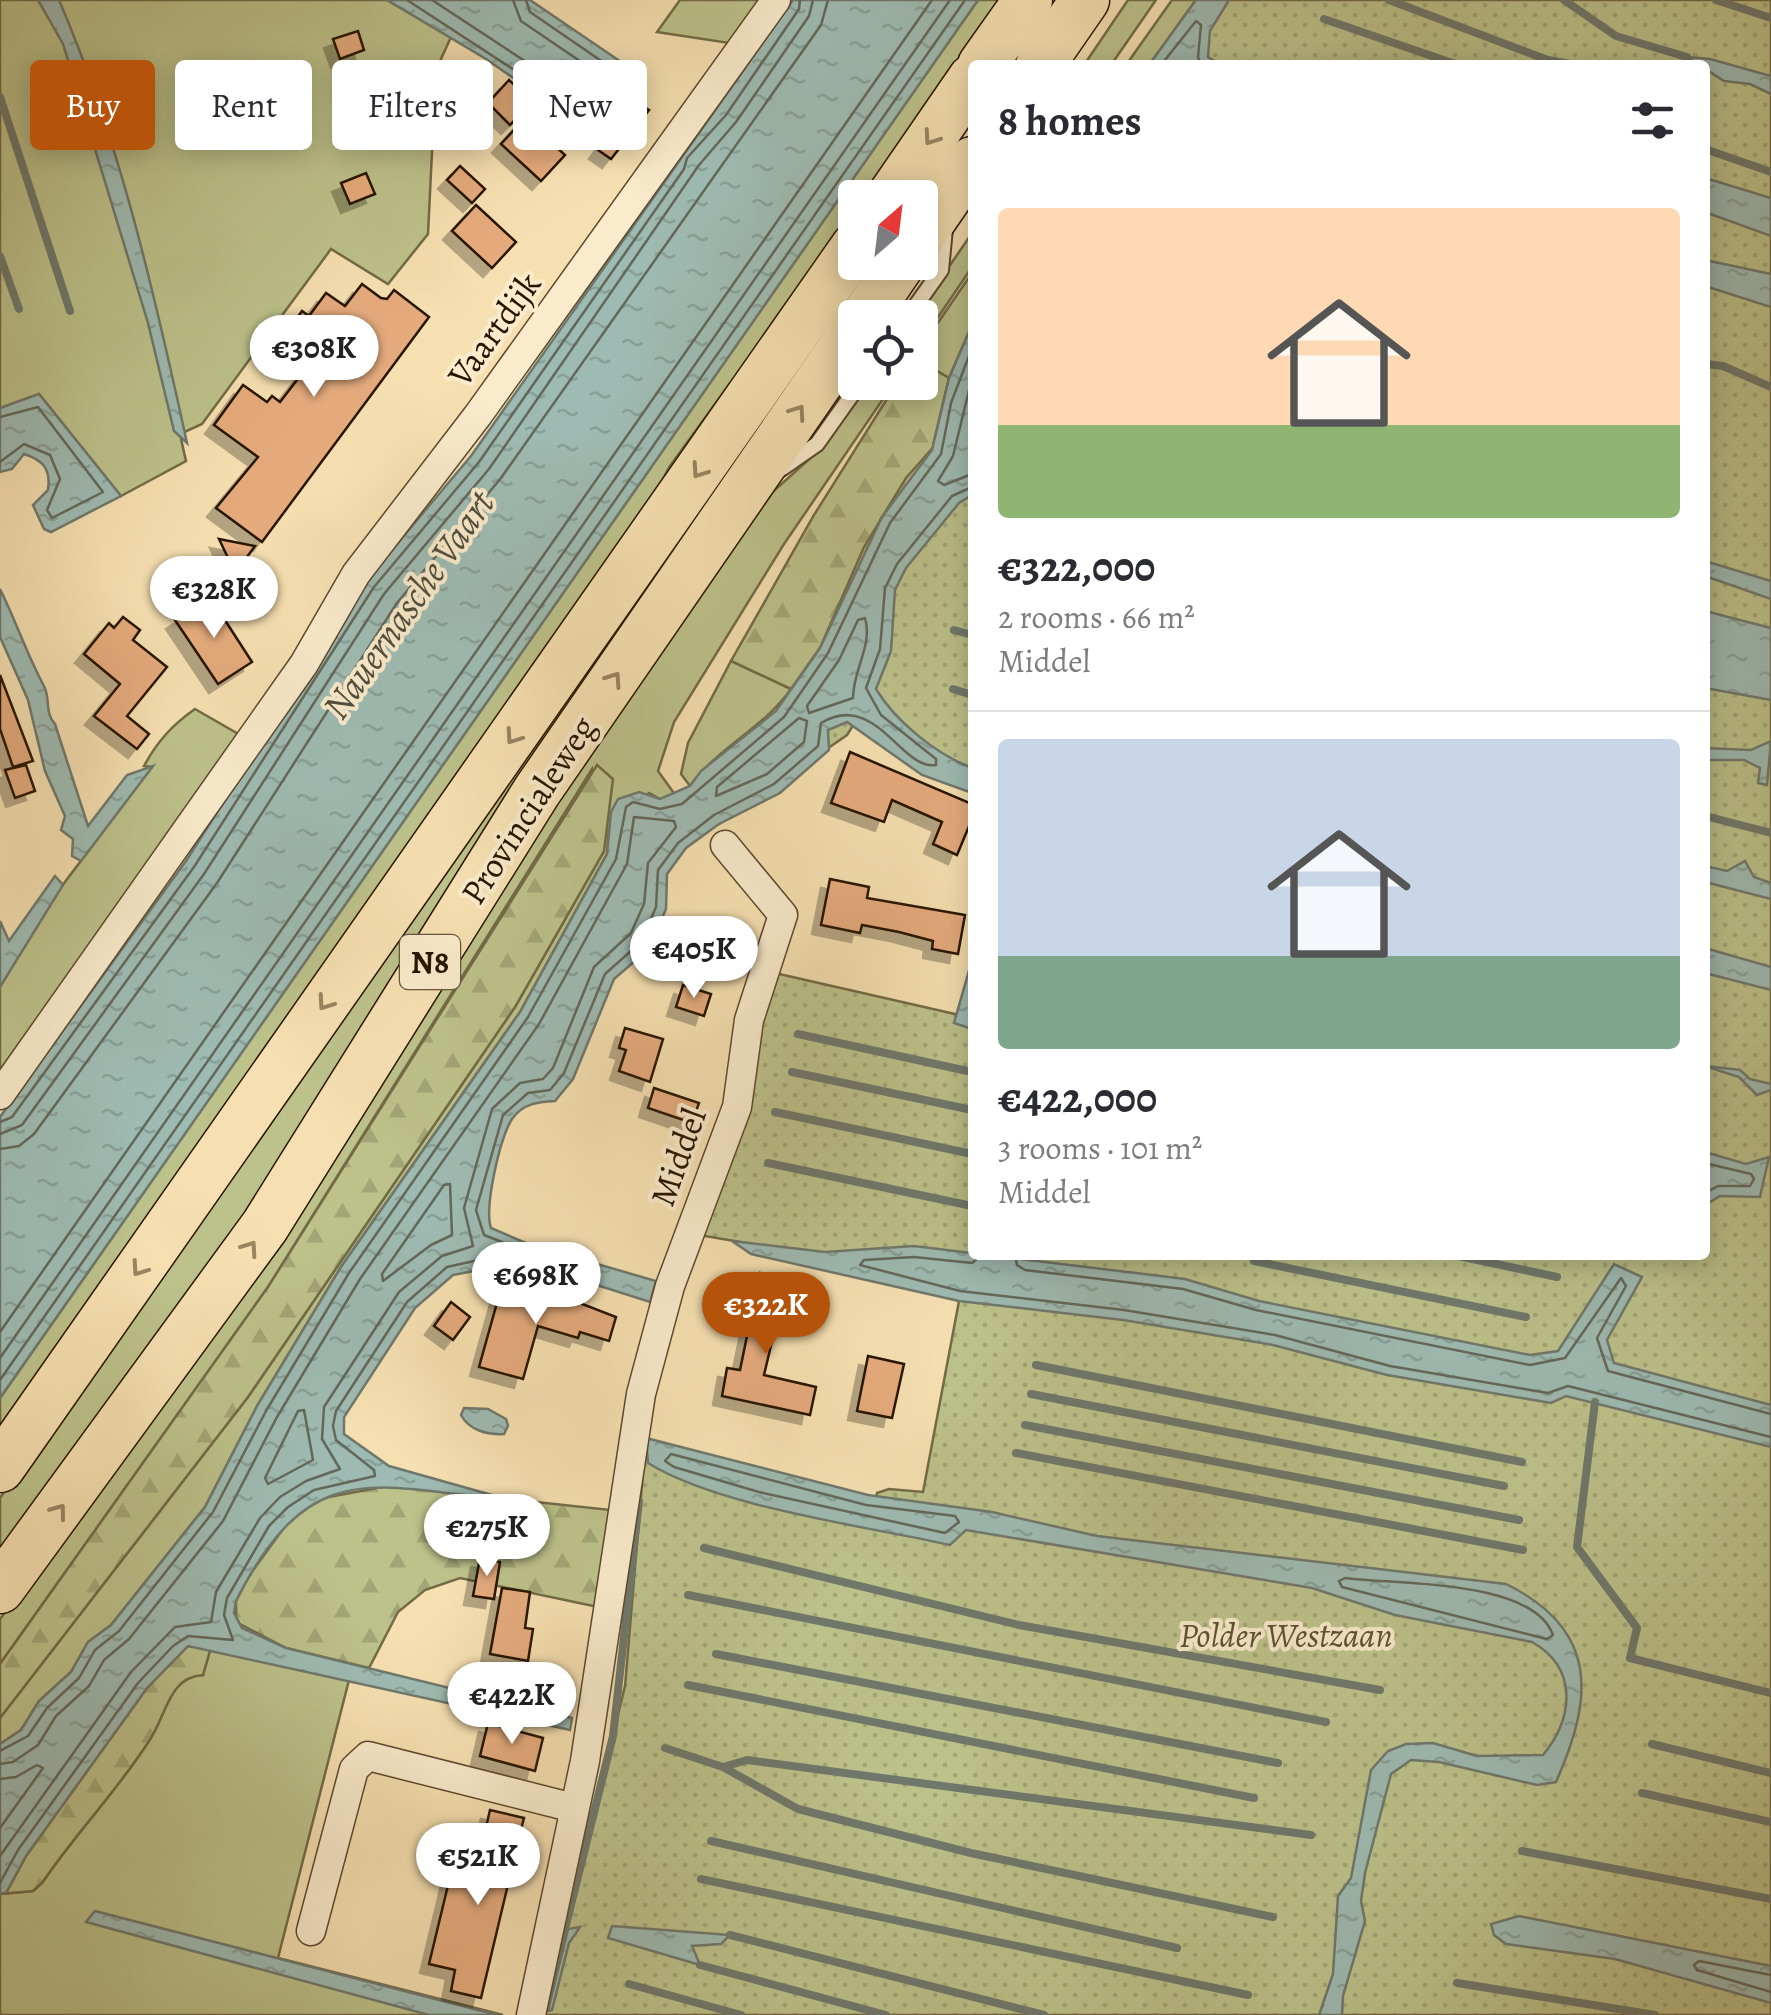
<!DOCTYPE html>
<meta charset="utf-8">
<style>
:root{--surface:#fff;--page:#f2f2f3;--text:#2b2b33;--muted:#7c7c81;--line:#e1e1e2;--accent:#b45309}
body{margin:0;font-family:Alegreya,serif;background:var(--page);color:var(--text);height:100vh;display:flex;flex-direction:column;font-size:38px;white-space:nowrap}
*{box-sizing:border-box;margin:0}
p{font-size:32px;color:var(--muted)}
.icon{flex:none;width:55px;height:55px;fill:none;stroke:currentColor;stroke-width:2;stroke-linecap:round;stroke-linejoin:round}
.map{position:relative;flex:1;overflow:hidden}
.side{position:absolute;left:968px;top:60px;width:742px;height:1200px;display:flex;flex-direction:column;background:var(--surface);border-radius:10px;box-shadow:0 5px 25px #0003}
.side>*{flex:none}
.banner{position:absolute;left:30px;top:60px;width:788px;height:90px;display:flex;gap:20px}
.needle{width:65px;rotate:28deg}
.buttons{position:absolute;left:838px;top:180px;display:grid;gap:20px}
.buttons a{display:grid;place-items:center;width:100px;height:100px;border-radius:10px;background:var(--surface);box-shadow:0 5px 25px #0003;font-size:50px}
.price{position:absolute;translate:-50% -85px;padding:0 22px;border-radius:35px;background:#fff;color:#222;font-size:32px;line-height:65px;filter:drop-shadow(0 2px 5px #0008)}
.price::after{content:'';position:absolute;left:50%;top:60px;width:30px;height:22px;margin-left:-15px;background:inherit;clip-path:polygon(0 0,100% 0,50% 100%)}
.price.current{background:var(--accent);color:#fff}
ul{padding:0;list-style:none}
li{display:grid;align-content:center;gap:20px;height:530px;padding:0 30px}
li+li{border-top:2px solid var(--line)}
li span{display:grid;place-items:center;height:310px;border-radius:10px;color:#555}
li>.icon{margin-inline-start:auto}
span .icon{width:180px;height:180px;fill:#fffc;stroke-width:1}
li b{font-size:42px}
h2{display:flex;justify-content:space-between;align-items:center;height:120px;padding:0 30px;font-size:42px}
.pill{padding:0 35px;border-radius:10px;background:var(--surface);box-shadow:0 5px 25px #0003;font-size:35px;line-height:90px}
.pill.current{background:var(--accent);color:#fff}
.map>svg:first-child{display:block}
.grass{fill:#bdc28b;stroke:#726b46;stroke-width:2.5}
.forest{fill:url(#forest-firs);stroke:#726b46;stroke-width:2.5}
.park{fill:url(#park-dots);stroke:#726b46;stroke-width:2.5}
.water{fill:url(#water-ripples);stroke:#6f786c;stroke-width:2.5}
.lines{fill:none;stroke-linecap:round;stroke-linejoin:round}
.shore{stroke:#63685a;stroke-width:2.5}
.stream{stroke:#6f786c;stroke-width:8}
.building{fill:#e5ab7d;stroke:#281401;stroke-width:2.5;filter:url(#shadow)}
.service-casing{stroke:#5c472d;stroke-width:18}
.minor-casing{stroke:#5c472d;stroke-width:31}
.trunk-casing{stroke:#281401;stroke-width:51}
.service{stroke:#f9ebcc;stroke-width:14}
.minor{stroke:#f9ebcc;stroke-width:28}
.trunk{stroke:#f6e0b1;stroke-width:48}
.oneway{stroke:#998462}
.labels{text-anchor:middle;stroke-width:8;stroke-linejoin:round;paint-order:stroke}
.shield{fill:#f9ebcc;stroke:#67543e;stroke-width:2.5}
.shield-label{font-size:32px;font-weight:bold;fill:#281401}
.street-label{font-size:35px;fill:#281401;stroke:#f9ebcc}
.park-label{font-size:35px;font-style:italic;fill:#5c5131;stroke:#f9ebcc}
.water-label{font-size:38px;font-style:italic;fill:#514e3f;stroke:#f9ebcc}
</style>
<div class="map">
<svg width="1771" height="2015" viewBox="0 0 1771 2015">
<defs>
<pattern id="forest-firs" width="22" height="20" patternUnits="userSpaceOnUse" patternTransform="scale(2.5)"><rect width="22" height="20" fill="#bdc28b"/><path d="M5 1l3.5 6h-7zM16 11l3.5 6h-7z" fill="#a2a676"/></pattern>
<pattern id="park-dots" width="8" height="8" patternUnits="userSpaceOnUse" patternTransform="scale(2.5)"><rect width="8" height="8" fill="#bdc28b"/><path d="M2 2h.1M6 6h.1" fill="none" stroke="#a2a676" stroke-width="1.8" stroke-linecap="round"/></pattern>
<pattern id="water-ripples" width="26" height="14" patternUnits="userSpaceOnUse" patternTransform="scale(2.5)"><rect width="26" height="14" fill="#9ebbb3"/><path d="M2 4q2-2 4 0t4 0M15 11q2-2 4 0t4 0" fill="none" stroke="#88a098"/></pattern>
<filter id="shadow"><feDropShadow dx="-9" dy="9" stdDeviation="0" flood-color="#0004"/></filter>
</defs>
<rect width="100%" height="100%" fill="#f6e0b1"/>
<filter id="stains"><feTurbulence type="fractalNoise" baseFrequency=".002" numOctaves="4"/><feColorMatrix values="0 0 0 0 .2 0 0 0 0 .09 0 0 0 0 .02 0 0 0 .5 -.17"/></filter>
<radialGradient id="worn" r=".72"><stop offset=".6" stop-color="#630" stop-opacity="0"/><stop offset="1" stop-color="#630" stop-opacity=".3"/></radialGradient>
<g class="grass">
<path d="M0,0H387L451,37L436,70L428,234L388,284L331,249L202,424L180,434L186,461L121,496L39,394L0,408Z"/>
<path d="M680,0H759L729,43L657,32Z"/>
<path d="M978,0H1008L869,197L855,198V218L771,339L728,386L670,466L630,540L0,1439V1398Z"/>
<path d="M1128,0H1156L1111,65H1084Z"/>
<path d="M1172,0H1196L1149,65H1126Z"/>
<path d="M972,233V267L920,344V318H914Z"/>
<path d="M972,273V325L949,378L920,361V349Z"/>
<path d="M868,383H894L784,544L674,722L658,771L676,796L660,799L649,793L609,827L607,854L520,1012L341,1267L257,1406L205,1507L111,1625L88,1642L71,1672L39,1701L21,1730L0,1744V1718L248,1397L515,1007L604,851L592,769L268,1287L0,1664V1619L282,1244L576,762L757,506L824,446Z"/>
<path d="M629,600L641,609L234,1242L0,1563V1498Z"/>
<path d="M731,661L791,689C764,728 717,748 690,786L681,774L688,743Z"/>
<path d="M195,709L240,735L0,1079V987L46,907L152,767L144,766C157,742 172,725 195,709Z"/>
<path d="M211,1647L349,1680L278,1958L503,2015H0V1894L33,1891L42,1883C75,1834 117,1791 149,1741C167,1714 168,1677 203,1675Z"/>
</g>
<g class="forest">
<path d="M920,361L949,378L932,450L882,517L820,648L791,689L731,661L814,515L897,383L920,382Z"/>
<path d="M597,765L613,779L604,851L515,1007L248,1397L0,1718V1664L268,1287Z"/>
<path d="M388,1486L611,1510L598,1607L460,1578L425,1590L398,1612L369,1668L286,1648L236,1622V1601L248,1577L294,1514L318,1499Z"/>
<path d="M188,1646L211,1647L203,1675C168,1677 167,1715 149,1741C117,1791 75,1834 42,1883L33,1891L0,1894L6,1893L26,1856L147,1688Z"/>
</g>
<g class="park">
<path d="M1196,0H1771V2015H545L625,1686L645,1449L752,1480L874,1507L877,1493L889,1489L923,1492L959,1301L836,1258L699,1235L775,973L968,1017L972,1001V1255H1705V65H1150Z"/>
<path d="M972,326V777L859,716L847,735L719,824L691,787L776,712L820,648L864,547L906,478L937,443Z"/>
</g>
<g class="water">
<path d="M38,0H59C120,142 154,292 187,443L174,431L148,323L63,44Z"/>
<path d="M387,0H530L630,68L617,87L624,93L606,116L599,112L586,129L486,59Z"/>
<path d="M793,0H978L0,1398V1117L186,861L365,582L471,456Z"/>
<path d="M1196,0H1229L1210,31L1208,57L1221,65H1149Z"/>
<path d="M1687,57L1710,59L1771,76V94L1750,84L1724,81Z"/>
<path d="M1705,178L1771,198V236L1705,212Z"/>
<path d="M1705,260L1771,274V307L1705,286Z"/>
<path d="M972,325V495L959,503L906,568L895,590L891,651L876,689C896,722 936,754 972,768V793L922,775L847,722L828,730L829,750L780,793L719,824L686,848L667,874L666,909L649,949L614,979L573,1079L555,1101C539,1102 523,1103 512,1119C500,1138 484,1207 491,1228L528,1244L656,1281L650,1302L581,1280L548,1283L474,1271L453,1275L415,1308L344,1417V1434L389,1466L513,1501C372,1486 310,1455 236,1601L234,1613L242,1628L286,1648L572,1718L570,1730L188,1646L147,1688L26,1856L6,1893L0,1894V1744L21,1730L39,1701L71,1672L88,1642L111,1625L205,1507L257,1406L341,1267L520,1012L607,854L611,812L618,799L639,792L660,799L690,786L701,771L776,711L820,648L882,517L932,450L949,378Z"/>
<path d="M39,394L121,496L51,532L44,529L33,505L48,490C51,469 43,460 24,454L12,469L0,472V408Z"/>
<path d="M1705,561L1771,581V599L1705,576Z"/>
<path d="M0,589C16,621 27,655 44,686C51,700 44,712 55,724L88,826L127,775L153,766L81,861L72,856L73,839L61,830L65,816L45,771L28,700L0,637Z"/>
<path d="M1705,611L1771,628V700L1705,688Z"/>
<path d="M1771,741L1767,785L1758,783L1760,768L1744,760H1705V748L1751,750Z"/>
<path d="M1745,861L1754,877L1771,883V899L1705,882V866L1727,871Z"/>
<path d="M55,876L63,885L0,987V921L9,941Z"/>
<path d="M1705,948L1771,967V990L1705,973Z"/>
<path d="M972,960V1029L954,1023Z"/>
<path d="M1705,1066L1740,1070L1750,1079L1771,1084V1090L1757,1095L1739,1077Z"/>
<path d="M1705,1152L1746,1164L1769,1157L1760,1197L1720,1196L1705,1205Z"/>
<path d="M732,1241L825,1252L914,1246L1185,1279L1259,1301L1530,1355L1558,1351L1614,1264L1642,1277L1607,1340L1614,1363L1771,1405V1447L1566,1396L1551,1403L1387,1375L1273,1345L1123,1320L959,1301L751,1254Z"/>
<path d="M464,1408L488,1409L506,1419L508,1426L504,1434C487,1435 469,1430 461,1415Z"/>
<path d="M646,1438L868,1495L992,1512L1097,1536L1506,1584C1600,1630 1593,1699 1556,1782L1537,1785L1439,1762L1411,1760L1391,1774L1365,1873L1361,1901L1365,1921L1343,1996L1342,2015H1319L1333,1974L1338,1896L1351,1878L1371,1770L1388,1751L1406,1744L1433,1743L1477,1756L1543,1755C1574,1717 1578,1668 1532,1642L1395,1615L1312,1588L966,1530L950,1545C865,1526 719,1507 648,1463Z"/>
<path d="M95,1911L497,2015H429L86,1922Z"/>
<path d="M1519,1916L1771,1966V2003L1615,1959L1506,1944L1494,1935L1491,1924Z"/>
<path d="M612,1926L730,1935L721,1944L692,1946L700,1965L608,1938Z"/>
<path d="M580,1927L569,1943L552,2010L548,2011L568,1929Z"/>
</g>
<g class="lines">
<g class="shore">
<path d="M407,0L580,113L604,102L613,69L530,12L526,0"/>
<path d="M432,0L578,96L594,90L596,72L521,21L513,0"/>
<path d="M1161,65L1196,21L1201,25L1198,57L1201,65"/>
<path d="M972,378L953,456L938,481L944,485L972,474"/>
<path d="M0,417L38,407L103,492L52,518L47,510L60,479L50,455L24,444L0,462"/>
<path d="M865,618C873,646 853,669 853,698L809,713L807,706L839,660L858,620Z"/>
<path d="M799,718L807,721L804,742L767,774L716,796L717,787Z"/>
<path d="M0,1122L12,1117L194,867L374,587L479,462L684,169L687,158L726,115L799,9L800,0"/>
<path d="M0,1134L22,1125L204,874L384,594L489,469L699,165L736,122L809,16L813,0"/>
<path d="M0,1149L19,1146L34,1134L217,883L397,603L501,478L821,25L828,0"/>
<path d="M1705,1163L1751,1174L1754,1179L1750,1186H1718L1705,1193"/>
<path d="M450,1184L452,1235L431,1245L383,1281L382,1274L444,1185Z"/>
<path d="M982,1255L972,1263L914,1257L864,1260L860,1265L960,1291L1124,1310L1275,1335L1390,1366L1548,1393L1568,1386L1771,1437"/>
<path d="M1015,1255L1017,1265L1025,1270L1183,1289L1256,1310L1530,1365L1565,1358L1621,1278L1626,1286L1597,1338L1608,1371L1771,1414"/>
<path d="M0,1332L932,0"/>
<path d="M0,1358L950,0"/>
<path d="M0,1380L965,0"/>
<path d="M304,1410L313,1460L268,1484L265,1478L298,1411Z"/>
<path d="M671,1454L866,1505L955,1516L959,1522L945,1533L759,1492L674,1467L665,1461Z"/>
<path d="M1345,1578C1397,1585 1533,1579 1553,1635L1547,1639L1342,1587L1339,1581Z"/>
<path d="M0,1751L28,1736L47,1708L79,1678L95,1650L119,1631L213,1512L266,1411L349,1273L528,1017L616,859L626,807L633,802L660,809L682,804L784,717L828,653L890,523L941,454L951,403L972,348"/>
<path d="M0,1764L13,1762L38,1745L56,1716L89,1686L104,1660L129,1639L223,1521L277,1417L360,1279L539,1024L627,864L634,817L674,821L676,827L648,863L644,904L631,933L594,967L553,1068L543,1079L520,1083L492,1109L464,1208L473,1246L442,1256L399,1292L324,1407L322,1439L340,1469L306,1481L280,1497L260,1518L216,1592L211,1622L175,1627L131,1672L0,1856"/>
<path d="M0,1779L16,1777L37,1765L43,1768L0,1828"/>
<path d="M0,1883L18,1850L138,1683L173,1646L188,1636L233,1640L224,1615L227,1598L269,1526L288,1507L314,1490L375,1476L374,1470L336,1440L333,1426L336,1411L407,1302L447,1267L474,1261L558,1270L556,1263L484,1235L476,1210L503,1115L528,1093L550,1090L564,1073L605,974L641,942L656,907L658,870L678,843L714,815L774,784L818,746L821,723C876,690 901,771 936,765V759L881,715L866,688L880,649L885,588L897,564L952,496L972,487"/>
<path d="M1771,1975L1699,1961L1694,1965L1697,1970L1771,1992"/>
</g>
<g class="stream">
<path d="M1389,0L1548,60L1575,65"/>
<path d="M1564,0L1616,36L1687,57"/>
<path d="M1716,0L1771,18"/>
<path d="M1324,19L1458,65"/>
<path d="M0,97L70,311"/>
<path d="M1705,149L1771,172"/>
<path d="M0,256L19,309"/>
<path d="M1705,364L1723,366L1771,387"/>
<path d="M954,630L972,635"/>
<path d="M953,689L972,695"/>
<path d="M1705,816L1771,833"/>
<path d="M798,1034L972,1072"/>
<path d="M792,1072L972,1110"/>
<path d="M775,1112L972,1154"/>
<path d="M768,1163L972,1206"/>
<path d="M1454,1255L1557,1277"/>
<path d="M1254,1261L1526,1317"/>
<path d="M1036,1365L1522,1462"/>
<path d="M1031,1394L1504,1486"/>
<path d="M1595,1402L1577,1547L1637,1628L1630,1658L1771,1693"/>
<path d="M1025,1425L1519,1520"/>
<path d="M1016,1453L1523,1550"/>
<path d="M704,1548L1019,1625L1380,1690"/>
<path d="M688,1595L1326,1722"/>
<path d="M716,1654L1278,1763"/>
<path d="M688,1685L1254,1798"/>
<path d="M1652,1744L1771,1773"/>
<path d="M665,1748L723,1767"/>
<path d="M1642,1793L1771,1822"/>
<path d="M711,1841L1177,1948"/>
<path d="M1522,1851L1771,1899"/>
<path d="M701,1879L1248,1995"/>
<path d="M1273,1917L971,1853L798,1809L723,1767L747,1760L1311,1835"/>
<path d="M730,1935L1044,2015"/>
<path d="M700,1965L886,2015"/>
<path d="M554,1973L613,1736L639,1501"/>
<path d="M1457,1983L1655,2015"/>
<path d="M629,1984L741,2015"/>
</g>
</g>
<g class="building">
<path d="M358,31L364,50L340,59L333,39Z"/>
<path d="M509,80L533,102L510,125L488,103Z"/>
<path d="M634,100L649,110L611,159L598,150Z"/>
<path d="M525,118L565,155L541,181L501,144Z"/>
<path d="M460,166L485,189L472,203L447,180Z"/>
<path d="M366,173L375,194L350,204L341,183Z"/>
<path d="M476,205L516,242L492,268L452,231Z"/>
<path d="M362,284L381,298L387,299L394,290L429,317L262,542L216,508L258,457L214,425L243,385L267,402L272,396L280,402L307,367L286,351L295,340L286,333L302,311L309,316L326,293L345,306Z"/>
<path d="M219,539L255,546L239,568L229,560Z"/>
<path d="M210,597L252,662L218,684L175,620Z"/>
<path d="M123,617L140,630L133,640L167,667L127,716L149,734L137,749L94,716L120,684L84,654L109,623L114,628Z"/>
<path d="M0,675L33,761L13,767L0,729Z"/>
<path d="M850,752L972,804V819L957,855L933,844L942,822L892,800L884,822L831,803Z"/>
<path d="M26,765L35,791L15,798L5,770Z"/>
<path d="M830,879L869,887L867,898L965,915L958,954L932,949L933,941L899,932L862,925L860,933L821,925Z"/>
<path d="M683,985L711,994L704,1016L676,1007Z"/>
<path d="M625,1028L663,1039L650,1082L619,1071L626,1050L619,1048Z"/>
<path d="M654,1088L699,1103L692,1123L648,1108Z"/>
<path d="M760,1273L787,1278L764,1375L816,1387L810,1415L722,1396L727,1368L740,1370Z"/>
<path d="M502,1285L544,1297L546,1290L616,1317L609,1341L580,1332L578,1338L538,1326L523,1379L479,1367Z"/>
<path d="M451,1302L470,1317L453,1340L434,1326Z"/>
<path d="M868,1356L904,1364L892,1418L857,1411Z"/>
<path d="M480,1558L500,1562L494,1599L473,1596Z"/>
<path d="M502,1588L530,1592L525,1628L533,1629L528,1661L490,1654Z"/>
<path d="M518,1666L558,1672L553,1699L514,1692Z"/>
<path d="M488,1723L543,1738L535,1771L480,1756Z"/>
<path d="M490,1810L524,1818L519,1837L525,1838L520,1856L515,1855L481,1998L451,1991L455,1970L429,1964L450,1877L473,1883Z"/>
</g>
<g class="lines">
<defs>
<g id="service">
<path d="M907,318L941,270L945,229"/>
<path d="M781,469L817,444L861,382"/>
</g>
<g id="minor">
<path d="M0,1095L304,664L356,574L478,415L776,0"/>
<path d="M311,1931L354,1769L368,1756L574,1808"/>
<path d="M531,2015L585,1761L641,1394L670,1286L737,1107L749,1020L783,915L725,845"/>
</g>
<g id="trunk">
<path d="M982,65L1028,0"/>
<path d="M1040,65L1085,0"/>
<path d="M890,198L972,79"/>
<path d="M920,237L972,161"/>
<path d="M864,318L902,262"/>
<path d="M0,1468L855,247"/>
<path d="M0,1589L265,1226L537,791L855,330"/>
</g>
</defs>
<use href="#service" class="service-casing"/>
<use href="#minor" class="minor-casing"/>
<use href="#trunk" class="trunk-casing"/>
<use href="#service" class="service"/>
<use href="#minor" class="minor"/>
<use href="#trunk" class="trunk"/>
</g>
<defs><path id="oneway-chevron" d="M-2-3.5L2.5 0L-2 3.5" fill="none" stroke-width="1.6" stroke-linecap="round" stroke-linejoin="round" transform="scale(2.5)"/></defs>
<g class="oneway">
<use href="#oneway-chevron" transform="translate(931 138) rotate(125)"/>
<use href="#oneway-chevron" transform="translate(798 412) rotate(-55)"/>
<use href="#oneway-chevron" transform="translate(699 471) rotate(125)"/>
<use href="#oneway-chevron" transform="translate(614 679) rotate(-56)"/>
<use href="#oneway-chevron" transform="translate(513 737) rotate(125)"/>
<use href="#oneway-chevron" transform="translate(325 1003) rotate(125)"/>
<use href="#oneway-chevron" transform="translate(250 1248) rotate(-55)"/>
<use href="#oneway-chevron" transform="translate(139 1269) rotate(125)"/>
<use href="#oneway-chevron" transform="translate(59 1511) rotate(-53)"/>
</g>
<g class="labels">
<rect class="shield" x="400" y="935" width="60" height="54" rx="8"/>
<g class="shield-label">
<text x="430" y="973">N8</text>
</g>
<g class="street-label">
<text transform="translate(494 329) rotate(-54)" y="12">Vaartdijk</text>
<text transform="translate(528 810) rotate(-57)" y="12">Provincialeweg</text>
<text transform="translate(678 1157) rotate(-70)" y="12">Middel</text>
</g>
<g class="park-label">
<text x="1286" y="1647">Polder Westzaan</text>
</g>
<g class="water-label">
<text transform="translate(408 605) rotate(-55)" y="13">Nauernasche Vaart</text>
</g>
</g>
<rect width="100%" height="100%" filter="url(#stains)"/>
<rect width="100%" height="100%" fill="url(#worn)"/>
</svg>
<div class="buttons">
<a><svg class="needle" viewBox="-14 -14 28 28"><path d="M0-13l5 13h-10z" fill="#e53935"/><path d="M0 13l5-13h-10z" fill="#7c7c81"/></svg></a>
<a><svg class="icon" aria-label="locate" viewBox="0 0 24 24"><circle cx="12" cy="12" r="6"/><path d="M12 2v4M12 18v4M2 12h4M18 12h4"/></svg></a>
</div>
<b class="price" style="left:314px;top:400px">€308K</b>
<b class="price" style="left:214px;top:641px">€328K</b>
<b class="price" style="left:694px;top:1001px">€405K</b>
<b class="price" style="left:536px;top:1327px">€698K</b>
<b class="price current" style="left:766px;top:1357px">€322K</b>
<b class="price" style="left:487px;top:1579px">€275K</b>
<b class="price" style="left:512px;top:1747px">€422K</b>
<b class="price" style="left:478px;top:1908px">€521K</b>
<div class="banner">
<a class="pill current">Buy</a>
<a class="pill">Rent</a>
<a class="pill">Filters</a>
<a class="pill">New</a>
</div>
<section class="side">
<h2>8 homes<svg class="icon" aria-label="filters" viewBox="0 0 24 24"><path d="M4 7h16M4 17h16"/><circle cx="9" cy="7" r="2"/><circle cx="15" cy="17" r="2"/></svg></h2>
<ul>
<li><span style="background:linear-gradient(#ffd9b3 70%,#8fb573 0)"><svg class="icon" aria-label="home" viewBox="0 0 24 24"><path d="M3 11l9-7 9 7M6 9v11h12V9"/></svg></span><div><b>€322,000</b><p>2 rooms · 66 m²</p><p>Middel</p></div></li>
<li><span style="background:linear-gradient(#c9d6e8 70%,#7fa58c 0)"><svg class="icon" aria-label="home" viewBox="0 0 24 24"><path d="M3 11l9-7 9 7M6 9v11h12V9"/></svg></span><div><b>€422,000</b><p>3 rooms · 101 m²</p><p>Middel</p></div></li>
</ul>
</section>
</div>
